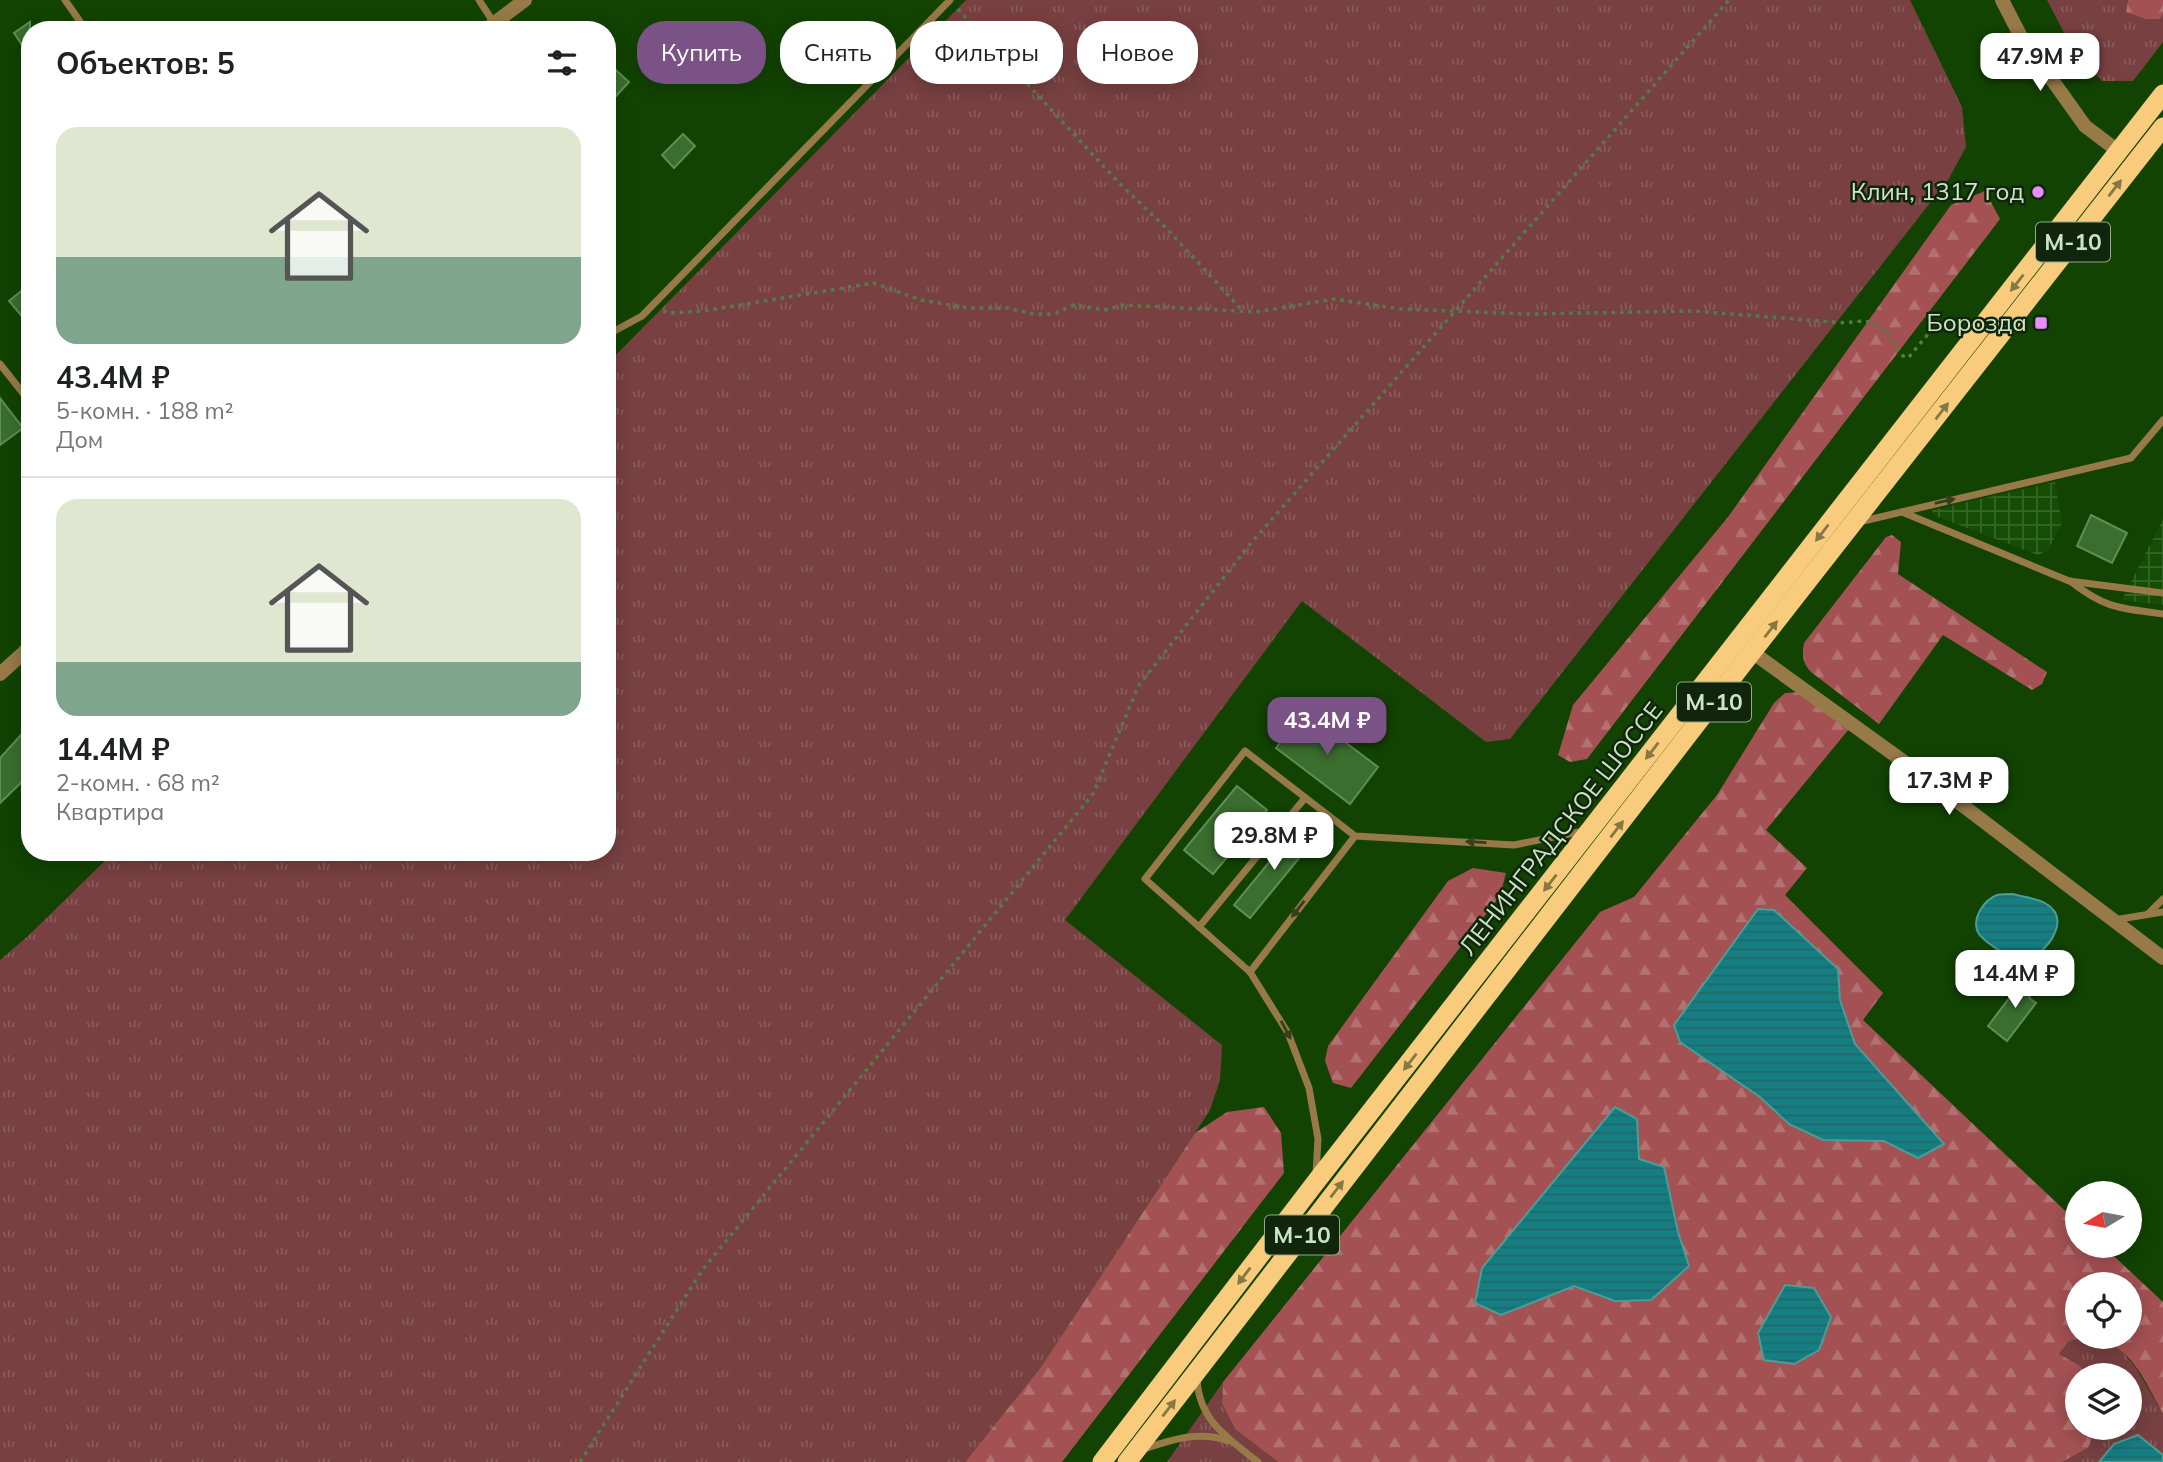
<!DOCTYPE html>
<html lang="ru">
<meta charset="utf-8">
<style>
:root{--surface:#fff;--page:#f6f6f6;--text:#202124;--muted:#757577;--line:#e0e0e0;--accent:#7a5286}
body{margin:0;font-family:Mulish,sans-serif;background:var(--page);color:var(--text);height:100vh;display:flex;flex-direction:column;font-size:26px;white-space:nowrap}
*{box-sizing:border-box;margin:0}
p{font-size:23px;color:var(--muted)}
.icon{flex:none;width:38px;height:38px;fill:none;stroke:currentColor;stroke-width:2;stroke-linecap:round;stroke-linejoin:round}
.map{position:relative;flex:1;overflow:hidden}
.details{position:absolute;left:21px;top:21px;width:595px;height:840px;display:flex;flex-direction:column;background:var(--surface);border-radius:28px;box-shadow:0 4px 18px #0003}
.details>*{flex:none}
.guide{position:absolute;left:637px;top:21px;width:665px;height:63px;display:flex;gap:14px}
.needle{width:46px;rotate:260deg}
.controls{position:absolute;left:2065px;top:1181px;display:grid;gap:14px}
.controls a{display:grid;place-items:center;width:77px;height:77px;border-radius:50%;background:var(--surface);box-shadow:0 4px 18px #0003;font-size:35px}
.price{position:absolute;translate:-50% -60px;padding:0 16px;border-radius:14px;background:#fff;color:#222;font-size:23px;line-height:46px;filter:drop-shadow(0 2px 4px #0008)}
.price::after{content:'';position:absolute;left:50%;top:42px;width:21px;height:16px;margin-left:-10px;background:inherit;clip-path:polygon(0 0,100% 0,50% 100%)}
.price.current{background:var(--accent);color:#fff}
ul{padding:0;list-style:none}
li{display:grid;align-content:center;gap:14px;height:371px;padding:0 35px}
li+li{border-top:2px solid var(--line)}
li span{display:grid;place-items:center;height:217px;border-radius:21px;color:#555}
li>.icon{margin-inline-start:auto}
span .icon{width:126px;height:126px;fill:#fffc;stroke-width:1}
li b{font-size:30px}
h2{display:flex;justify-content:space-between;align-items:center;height:84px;padding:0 35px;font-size:30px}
.chip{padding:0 24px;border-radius:28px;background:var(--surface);box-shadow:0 4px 18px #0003;font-size:24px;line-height:63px}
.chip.current{background:var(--accent);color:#fff}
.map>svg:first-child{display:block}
.industrial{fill:url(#industrial-grid)}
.grass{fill:url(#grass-tufts)}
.forest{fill:url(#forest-firs);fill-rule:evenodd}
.water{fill:url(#water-rules);stroke:#4b9d96;stroke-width:2}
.building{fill:#3a6d2e;stroke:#5d8f51;stroke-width:2}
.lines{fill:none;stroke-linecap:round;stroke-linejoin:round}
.path{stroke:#537d48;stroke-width:3.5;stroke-dasharray:3.5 5;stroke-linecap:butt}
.service{stroke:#977a48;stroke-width:7}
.minor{stroke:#977a48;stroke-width:14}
.tertiary{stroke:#977a48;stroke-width:14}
.trunk{stroke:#f8cc7c;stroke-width:19}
.oneway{fill:#847844}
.oneway2{fill:#383f1d}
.poi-dot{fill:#e98dfe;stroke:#10250b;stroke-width:2.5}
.labels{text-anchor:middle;stroke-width:5;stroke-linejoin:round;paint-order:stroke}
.shield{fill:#10250b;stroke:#92ab8c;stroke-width:2}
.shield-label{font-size:23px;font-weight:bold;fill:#cae5c4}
.poi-label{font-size:24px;fill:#cae5c4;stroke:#10250b;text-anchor:end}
.street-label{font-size:24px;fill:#cae5c4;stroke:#10250b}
</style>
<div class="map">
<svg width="2163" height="1462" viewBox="0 0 2163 1462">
<defs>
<pattern id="industrial-grid" width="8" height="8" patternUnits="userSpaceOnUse" patternTransform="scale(1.75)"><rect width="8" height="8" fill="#154d04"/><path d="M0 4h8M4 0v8" fill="none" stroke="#366627"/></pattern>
<pattern id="grass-tufts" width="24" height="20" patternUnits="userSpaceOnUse" patternTransform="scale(1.75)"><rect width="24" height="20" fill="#784041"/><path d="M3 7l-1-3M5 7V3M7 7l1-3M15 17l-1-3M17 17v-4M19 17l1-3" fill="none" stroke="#8a5b5b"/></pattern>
<pattern id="forest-firs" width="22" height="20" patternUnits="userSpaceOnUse" patternTransform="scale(1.75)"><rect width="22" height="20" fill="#a45153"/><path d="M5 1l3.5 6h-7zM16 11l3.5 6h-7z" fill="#b37272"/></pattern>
<pattern id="water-rules" width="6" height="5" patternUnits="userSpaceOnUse" patternTransform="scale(1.75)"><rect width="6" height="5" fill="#147e83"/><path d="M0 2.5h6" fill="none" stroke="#246766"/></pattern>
</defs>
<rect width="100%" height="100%" fill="#124303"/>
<g class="industrial">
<path d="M2055,482L2062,523L2048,550L2038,555L1933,515L1932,510Z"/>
<path d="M2163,519V605L2122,600L2127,590Z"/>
</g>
<g class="grass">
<path d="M966,0H1910L1962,107L1966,147L1948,180L1510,739L1486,742L1302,601L1065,920L1222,1045L1220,1080L1210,1110L1041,1367L965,1462H0V960L28,936L114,852H607V364Z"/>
<path d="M2047,0H2128L2126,11L2160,19L2163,15V42L2133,81H2102L2073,50Z"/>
<path d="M2091,1338L2118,1346L2136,1368L2163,1414V1462H2062L2088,1448L2097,1428H2130V1376L2089,1375L2079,1365L2059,1354L2069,1341Z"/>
<path d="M1223,1382L1222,1404L1235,1429L1278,1462H1167Z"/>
</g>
<g class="forest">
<path d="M2128,0H2163V15L2160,19H2146L2126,12Z"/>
<path d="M1985,191L2000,219L1587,759L1570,762L1558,755L1573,705L1728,517L1951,205Z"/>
<path d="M1892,535L1901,542L1898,574L2047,672L2042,684L2032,690L1943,635L1879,724L1811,672C1802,662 1802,656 1804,643L1886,537Z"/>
<path d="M1799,692L1849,729L1766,830L1807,868L1785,895L1883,993L1863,1020L2077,1222V1246H2103L2163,1302V1414C2146,1384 2130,1341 2091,1338C2084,1338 2076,1340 2069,1341L2059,1354L2079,1365L2089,1375L2077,1376V1428H2097L2088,1448L2062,1462H1278L1235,1429L1222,1404L1223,1382L1600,912L1634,897L1717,795L1774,703L1785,693ZM2077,1284H2130V1337H2077Z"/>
<path d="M1473,868L1506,873L1500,896L1351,1088L1333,1083L1325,1061L1328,1046L1448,881Z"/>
<path d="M1264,1107L1281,1133L1284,1173L1062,1462H965L1041,1367L1195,1133L1227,1112Z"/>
</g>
<g class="water">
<path d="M2013,894C2023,897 2036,898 2045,903C2070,917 2052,944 2036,955C2034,956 2028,960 2026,960C2015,963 1980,940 1977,930C1973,917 1984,900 1997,895C2002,894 2008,894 2013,894Z"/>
<path d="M1758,909L1774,910L1838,969L1840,1000L1855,1044L1944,1144L1918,1158L1884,1141L1823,1140L1789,1124L1760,1097L1680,1042L1674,1025Z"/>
<path d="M1615,1107L1637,1119L1639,1159L1664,1167L1678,1232L1689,1266L1651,1300L1615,1301L1574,1286L1501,1315L1475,1303L1482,1268Z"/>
<path d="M1785,1285L1814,1288L1831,1317L1819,1350L1794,1364L1764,1360L1758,1333Z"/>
<path d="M2138,1435L2163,1455V1462H2099L2114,1444Z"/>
</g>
<g class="building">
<path d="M30,22V57L14,33Z"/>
<path d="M607,62L629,82L607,106Z"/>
<path d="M683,134L695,146L674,168L662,155Z"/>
<path d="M30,284V326L9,301Z"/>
<path d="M0,398L23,428L0,445Z"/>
<path d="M2091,515L2127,533L2112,563L2077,546Z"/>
<path d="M1304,711L1378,767L1350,804L1276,748Z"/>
<path d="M30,725V774L0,803V758Z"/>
<path d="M1237,786L1267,810L1213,874L1184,850Z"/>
<path d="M1298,827L1314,840L1250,918L1234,905Z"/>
<path d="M2026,976L2038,985L2029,998L2036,1003L2007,1041L1988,1026Z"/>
</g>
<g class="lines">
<g class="path">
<path d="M958,9L1119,183L1166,228L1241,309"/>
<path d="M663,311L671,313L703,311L874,283L921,300L968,308H1007L1034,314H1054L1074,305L1104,310L1124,305L1256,312L1334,299L1400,309L1529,314L1692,311L1846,323C1882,316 1883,330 1903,356L1908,358L1939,321L1955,335"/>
<path d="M580,1462L703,1269L1093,794L1139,685L1251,543L1729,0"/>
</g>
<g class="service">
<path d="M65,0L86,30"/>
<path d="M479,0L494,23"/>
<path d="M607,335L642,316L950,0"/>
<path d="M0,364L30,402"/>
<path d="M1902,512L2069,581L2163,593"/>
<path d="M1859,522L2131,458L2163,420"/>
<path d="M2070,581C2106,609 2119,608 2163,614"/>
<path d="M2148,914L2163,899"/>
<path d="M2114,920L2163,912"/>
<path d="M1199,927L1305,798"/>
<path d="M1250,972L1355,836"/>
<path d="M1316,1174L1318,1139L1309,1088L1288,1033L1250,972L1145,879L1245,751L1355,836L1514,845L1584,831"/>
<path d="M1197,1379C1199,1421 1228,1438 1258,1462"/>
<path d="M1144,1449C1170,1440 1201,1430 1228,1441"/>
</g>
<g class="minor">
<path d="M485,30L525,0"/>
<path d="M1752,652L1932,782L2163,958"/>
<path d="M0,674L30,647"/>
</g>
<path class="tertiary" d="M2002,0L2020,35L2085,126L2118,151"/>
<g class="trunk">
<path d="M1102,1462L1315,1183L2163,94"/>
<path d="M1127,1462L1752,652L2163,127"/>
</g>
</g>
<defs><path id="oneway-solid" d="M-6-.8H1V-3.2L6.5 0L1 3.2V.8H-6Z" transform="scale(1.75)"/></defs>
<g class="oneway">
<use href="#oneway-solid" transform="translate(2115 188) rotate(-52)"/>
<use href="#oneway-solid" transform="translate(2017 283) rotate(128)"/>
<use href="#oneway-solid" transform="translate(1942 411) rotate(-52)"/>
<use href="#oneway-solid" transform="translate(1822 533) rotate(128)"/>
<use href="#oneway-solid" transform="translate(1771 629) rotate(-52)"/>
<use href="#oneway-solid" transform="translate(1652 751) rotate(128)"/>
<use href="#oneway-solid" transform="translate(1617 829) rotate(-52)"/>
<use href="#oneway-solid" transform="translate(1550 883) rotate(128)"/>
<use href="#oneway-solid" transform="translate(1410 1062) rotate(128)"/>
<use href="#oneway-solid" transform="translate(1337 1189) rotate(-52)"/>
<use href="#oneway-solid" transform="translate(1244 1276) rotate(127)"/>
<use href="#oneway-solid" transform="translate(1169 1408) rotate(-52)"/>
</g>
<g class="oneway2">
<use href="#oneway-solid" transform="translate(1945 501) rotate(-13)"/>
<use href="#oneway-solid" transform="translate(1476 842) rotate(-177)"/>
<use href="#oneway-solid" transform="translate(1298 909) rotate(128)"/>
<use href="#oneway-solid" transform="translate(1286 1030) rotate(62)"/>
</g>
<g class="poi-dot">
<circle cx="2038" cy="192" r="7"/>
<rect x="2034" y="316" width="14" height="14" rx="3.5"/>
</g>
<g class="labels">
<g class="shield">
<rect x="2036" y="222.5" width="74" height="39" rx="5"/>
<rect x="1677" y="682.5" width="74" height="39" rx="5"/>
<rect x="1265" y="1215.5" width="74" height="39" rx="5"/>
</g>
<g class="shield-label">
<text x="2073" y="250">М-10</text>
<text x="1714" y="710">М-10</text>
<text x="1302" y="1243">М-10</text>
</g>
<g class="poi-label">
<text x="2024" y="200">Клин, 1317 год</text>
<text x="2027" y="331">Борозда</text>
</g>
<g class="street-label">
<text transform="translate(1561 829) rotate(-52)" y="8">ЛЕНИНГРАДСКОЕ ШОССЕ</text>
</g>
</g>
</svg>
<div class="controls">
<a><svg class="needle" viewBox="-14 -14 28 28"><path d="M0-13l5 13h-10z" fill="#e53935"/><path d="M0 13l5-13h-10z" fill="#757577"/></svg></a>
<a><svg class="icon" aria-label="locate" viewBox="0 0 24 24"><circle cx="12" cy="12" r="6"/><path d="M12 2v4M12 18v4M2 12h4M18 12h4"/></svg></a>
<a><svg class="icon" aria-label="layers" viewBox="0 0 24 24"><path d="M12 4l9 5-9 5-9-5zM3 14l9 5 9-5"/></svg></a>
</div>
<b class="price" style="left:2040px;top:93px">47.9M ₽</b>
<b class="price current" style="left:1327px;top:757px">43.4M ₽</b>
<b class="price" style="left:1949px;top:817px">17.3M ₽</b>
<b class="price" style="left:1274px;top:872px">29.8M ₽</b>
<b class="price" style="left:2015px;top:1010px">14.4M ₽</b>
<div class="guide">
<a class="chip current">Купить</a>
<a class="chip">Снять</a>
<a class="chip">Фильтры</a>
<a class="chip">Новое</a>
</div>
<section class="details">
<h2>Объектов: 5<svg class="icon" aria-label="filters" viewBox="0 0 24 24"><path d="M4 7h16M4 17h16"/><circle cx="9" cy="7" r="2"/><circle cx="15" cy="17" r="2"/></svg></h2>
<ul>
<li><span style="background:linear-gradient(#dfe7d0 60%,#7fa58c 0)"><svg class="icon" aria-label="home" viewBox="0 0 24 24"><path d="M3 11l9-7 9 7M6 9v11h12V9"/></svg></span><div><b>43.4M ₽</b><p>5-комн. · 188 m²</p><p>Дом</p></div></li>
<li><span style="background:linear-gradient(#dfe7d0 75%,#7fa58c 0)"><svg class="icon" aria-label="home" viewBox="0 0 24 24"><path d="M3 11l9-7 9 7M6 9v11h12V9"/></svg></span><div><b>14.4M ₽</b><p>2-комн. · 68 m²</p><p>Квартира</p></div></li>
</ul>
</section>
</div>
